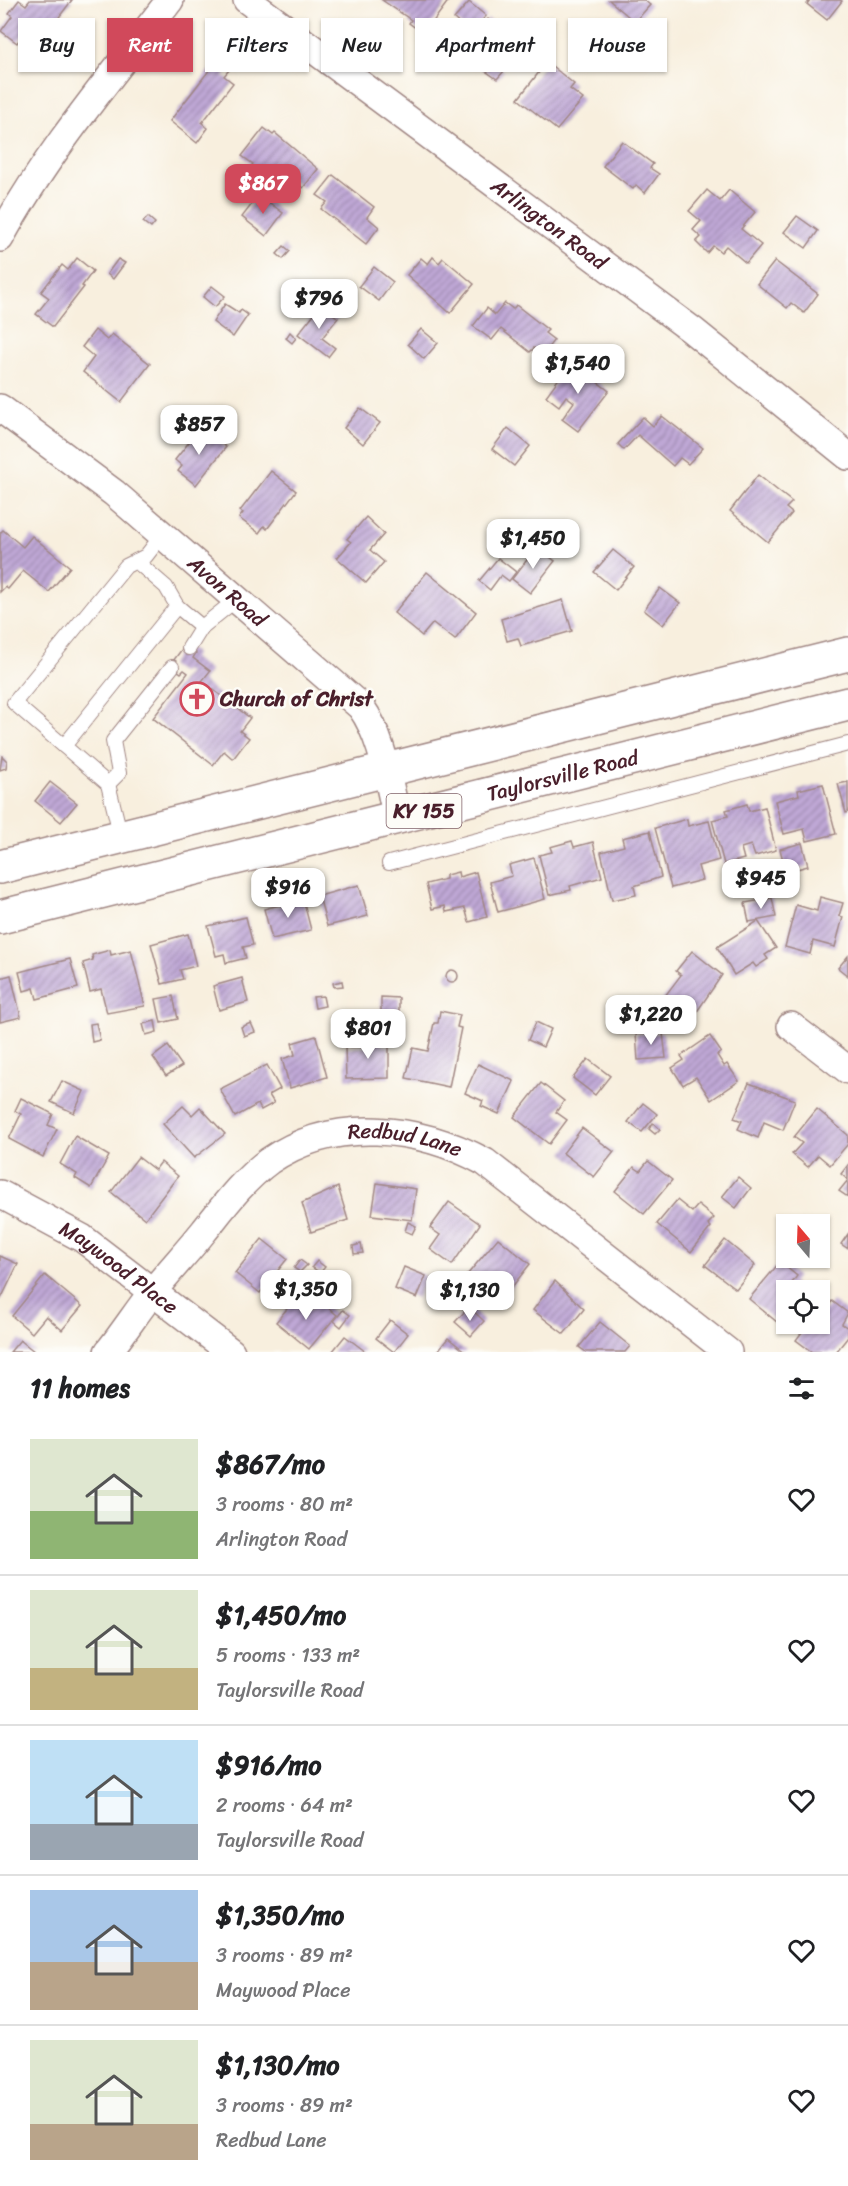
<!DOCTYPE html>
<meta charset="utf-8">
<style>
:root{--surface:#fff;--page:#f2f2f2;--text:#202124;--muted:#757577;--line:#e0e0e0;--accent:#d1495b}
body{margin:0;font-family:Sriracha,sans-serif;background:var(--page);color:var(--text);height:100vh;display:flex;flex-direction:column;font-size:22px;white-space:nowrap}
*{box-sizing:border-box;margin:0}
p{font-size:20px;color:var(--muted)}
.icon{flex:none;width:33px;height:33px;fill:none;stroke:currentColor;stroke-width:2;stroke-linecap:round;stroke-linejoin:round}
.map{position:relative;height:1352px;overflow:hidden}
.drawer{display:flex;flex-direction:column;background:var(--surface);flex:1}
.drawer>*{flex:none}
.guide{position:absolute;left:18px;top:18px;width:813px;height:54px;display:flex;gap:12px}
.needle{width:39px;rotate:341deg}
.fabs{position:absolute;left:776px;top:1214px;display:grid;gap:12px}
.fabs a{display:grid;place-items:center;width:54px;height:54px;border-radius:0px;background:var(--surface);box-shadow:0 2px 4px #0004;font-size:30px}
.price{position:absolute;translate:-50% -51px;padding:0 14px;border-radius:12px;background:#fff;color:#222;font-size:20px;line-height:39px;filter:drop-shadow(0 2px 3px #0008)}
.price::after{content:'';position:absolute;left:50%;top:36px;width:18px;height:14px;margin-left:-9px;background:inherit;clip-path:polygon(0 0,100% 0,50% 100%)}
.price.current{background:var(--accent);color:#fff}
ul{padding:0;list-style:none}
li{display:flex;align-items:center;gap:18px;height:150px;padding:0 30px}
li+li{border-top:2px solid var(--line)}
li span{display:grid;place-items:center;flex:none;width:168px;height:120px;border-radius:0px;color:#555}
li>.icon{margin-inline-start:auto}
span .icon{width:72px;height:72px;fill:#fffc;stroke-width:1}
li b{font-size:26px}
h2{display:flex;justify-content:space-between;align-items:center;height:72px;padding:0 30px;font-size:26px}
.chip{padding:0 21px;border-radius:0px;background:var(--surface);box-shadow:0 2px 4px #0004;font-size:21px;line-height:54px}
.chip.current{background:var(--accent);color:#fff}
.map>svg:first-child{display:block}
.building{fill:url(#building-hatch)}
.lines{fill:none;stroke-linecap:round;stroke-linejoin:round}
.service-casing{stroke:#a18784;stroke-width:16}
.minor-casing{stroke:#a18784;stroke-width:30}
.primary-casing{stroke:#a18784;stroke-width:36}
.service{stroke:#fff;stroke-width:14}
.minor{stroke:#fff;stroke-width:27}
.primary{stroke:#fff;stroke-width:33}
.labels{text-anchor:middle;stroke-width:5;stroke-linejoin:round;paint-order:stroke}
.shield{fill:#fdfcf7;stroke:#806168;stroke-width:1.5}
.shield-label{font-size:20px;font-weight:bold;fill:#4a1f2b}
.street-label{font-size:21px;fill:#4a1f2b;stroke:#fdfcf7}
.poi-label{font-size:21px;font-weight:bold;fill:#4a1f2b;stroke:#fdfcf7;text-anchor:start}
</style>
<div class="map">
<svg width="848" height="1352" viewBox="0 0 848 1352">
<defs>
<pattern id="building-hatch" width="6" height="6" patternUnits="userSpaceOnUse" patternTransform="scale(1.5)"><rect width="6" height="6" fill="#bfa8d6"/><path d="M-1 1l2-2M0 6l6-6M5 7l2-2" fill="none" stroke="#9d88ae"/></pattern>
</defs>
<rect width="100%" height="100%" fill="#fdfcf7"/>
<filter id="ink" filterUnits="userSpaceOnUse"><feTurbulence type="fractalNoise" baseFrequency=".0167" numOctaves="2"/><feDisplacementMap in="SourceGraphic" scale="12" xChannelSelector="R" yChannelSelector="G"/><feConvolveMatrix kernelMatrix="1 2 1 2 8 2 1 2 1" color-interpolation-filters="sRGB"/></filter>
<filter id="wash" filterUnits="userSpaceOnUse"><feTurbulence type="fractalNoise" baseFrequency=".008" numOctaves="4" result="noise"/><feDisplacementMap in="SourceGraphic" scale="24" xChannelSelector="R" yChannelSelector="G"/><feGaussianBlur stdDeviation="1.35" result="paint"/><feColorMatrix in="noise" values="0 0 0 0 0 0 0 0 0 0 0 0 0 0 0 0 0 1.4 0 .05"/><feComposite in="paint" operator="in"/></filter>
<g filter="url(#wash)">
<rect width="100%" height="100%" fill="#f8efde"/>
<g id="blocks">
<g class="building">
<path d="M19,0L26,5L30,0H72L59,17L68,24L55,40L48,34L44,39L29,27L17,43L1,31L12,16L9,13Z"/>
<path d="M382,0H449L424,34L409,23L411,20Z"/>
<path d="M609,0H644L650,5L635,22Z"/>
<path d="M810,0H840L842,1L827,20L807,4Z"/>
<path d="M469,2L486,16L471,33L454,19Z"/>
<path d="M488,19L515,40L498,66L504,71L497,79L461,54Z"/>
<path d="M217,60L229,70L224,76L233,83L202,123L208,128L197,143L170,121Z"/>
<path d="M547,62L574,84L570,89L583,99L557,130L518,99Z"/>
<path d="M264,128L273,135L275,133L318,169L303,188L279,169L272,178L266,173L260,180L248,171L253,164L242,156Z"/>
<path d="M622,141L653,164L650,168L659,174L645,193L636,185L633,189L603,166Z"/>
<path d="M333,175L374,207L367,217L379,227L366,244L321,209L327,202L317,195Z"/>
<path d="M707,190L720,201L729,190L755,212L741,229L761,245L746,263L726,246L721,252L713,246L707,253L696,242L701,237L693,230L701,221L689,211Z"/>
<path d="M259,195L283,213L266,236L242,217Z"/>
<path d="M797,216L818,231L806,248L784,232Z"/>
<path d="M148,217L155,223L151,228L143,222Z"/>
<path d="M284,246L290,251L283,259L277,254Z"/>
<path d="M433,257L439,263L443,258L474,284L450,313L407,275L421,258L428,264Z"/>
<path d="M77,258L93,271L82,286L84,287L53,327L36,314L49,298L41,292L62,265L68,270Z"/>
<path d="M118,259L125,263L113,279L107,274Z"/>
<path d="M775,261L818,294L804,313L791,303L787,308L757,284Z"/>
<path d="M374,267L393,282L379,301L359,286Z"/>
<path d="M212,286L225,296L215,307L203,297Z"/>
<path d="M505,303L513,309L516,305L548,330L545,333L554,340L543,354L534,348L530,352L501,329L492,340L473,326L487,308L495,315Z"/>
<path d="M225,304L239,313L241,310L248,315L233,337L213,322Z"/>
<path d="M321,305L338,318L322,338L335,348L328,357L298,334Z"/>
<path d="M421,329L438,343L424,359L408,344Z"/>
<path d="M95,330L107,340L112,334L150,364L121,402L83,372L94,357L82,347Z"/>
<path d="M290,332L296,338L292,343L286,338Z"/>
<path d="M571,362L609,391L578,431L562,419L574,402L566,396L559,406L546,396Z"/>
<path d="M360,408L380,423L363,444L344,428Z"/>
<path d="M662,416L703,448L688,464L680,458L673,466L638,435L624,450L618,444L643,417L653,426Z"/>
<path d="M201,427L226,447L196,485L178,471L182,466L175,460Z"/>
<path d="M508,428L530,446L514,466L492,449Z"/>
<path d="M271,471L296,491L267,529L264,526L259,533L239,518L243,513L240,511Z"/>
<path d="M758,475L792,502L786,508L792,513L768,542L730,511Z"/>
<path d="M366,517L384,534L370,550L384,562L366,583L337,558L351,542L347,539Z"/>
<path d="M3,530L23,547L32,536L70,567L49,592L23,571L8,589L5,587L0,592V533Z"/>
<path d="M537,547L555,561L530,593L512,579Z"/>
<path d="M613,550L634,567L616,590L594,572Z"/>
<path d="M498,558L516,572L509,581L501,575L490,590L479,581Z"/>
<path d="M427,572L476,612L455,640L433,623L422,636L394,613Z"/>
<path d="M660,588L680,603L663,625L644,610Z"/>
<path d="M563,600L572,631L521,646L518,638L507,641L501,619Z"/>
<path d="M185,645L196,653L193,658L210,671L202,681L250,718L240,731L249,738L233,759L224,751L213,765L153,718L188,673L184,670L181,673L170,665Z"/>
<path d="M2,756L7,761L6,768L0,770Z"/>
<path d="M50,782L77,803L61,822L35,801Z"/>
<path d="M848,782V812L846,813L838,784Z"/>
<path d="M823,784L836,834L807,841L804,829L784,834L775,801L799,795L798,790Z"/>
<path d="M747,804L749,811L765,807L776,850L755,856L751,845L741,848L744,859L724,864L712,820L728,816L726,810Z"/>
<path d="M687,819L688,826L709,821L719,860L698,866L702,880L671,888L655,828Z"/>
<path d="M650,831L661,877L634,886L636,895L612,900L601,852L624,846L622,838Z"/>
<path d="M572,841L574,847L593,842L602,877L570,886L571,890L549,895L539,855L552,852L550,847Z"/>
<path d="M802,843L808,866L786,872L780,849Z"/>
<path d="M534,858L545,899L498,912L490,882L512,876L509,865Z"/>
<path d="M458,872L459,877L476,872L487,917L469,922L465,908L446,912L445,906L432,909L426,884L446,879V875Z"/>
<path d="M359,885L368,916L327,926L319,896Z"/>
<path d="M820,897L843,903L839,916L843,917L835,947L813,941L810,954L785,947L796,905L817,911Z"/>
<path d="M772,898L776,917L749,922L745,903Z"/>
<path d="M303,899L311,930L272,939L264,909Z"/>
<path d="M246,917L253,945L243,947L246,958L226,963L224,954L216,956L208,926Z"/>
<path d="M758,921L776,948L765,955L768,959L756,967L753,963L734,975L717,947Z"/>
<path d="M188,934L196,966L180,970L183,979L162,984L151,944Z"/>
<path d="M110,950L111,955L131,950L145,1006L107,1013L101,989L90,992L83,963L93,960L92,955Z"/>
<path d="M692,951L722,975L696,1013L694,1011L679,1028L655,1009L681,975L676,971Z"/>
<path d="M848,956V976L838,968Z"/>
<path d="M70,959L78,988L37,999L34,988L24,991L19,972Z"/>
<circle cx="452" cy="976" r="6"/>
<path d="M11,975L21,1017L0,1022V978Z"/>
<path d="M242,978L248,1002L219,1010L213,986Z"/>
<path d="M342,981L343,986L334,987L333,983Z"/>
<path d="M173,996L178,1019L161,1023L156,999Z"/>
<path d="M323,996L325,1006L315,1008L313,997Z"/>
<path d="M381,997L399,998V1021L381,1020Z"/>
<path d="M440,1011L460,1015L457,1027L461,1028L449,1087L406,1078L413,1048L428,1051L434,1023H438Z"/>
<path d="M155,1021L157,1032L146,1035L143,1024Z"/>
<path d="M536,1022L551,1029L543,1047L528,1040Z"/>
<path d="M96,1023L100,1040L92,1042L90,1024Z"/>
<path d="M251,1023L255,1032L244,1036L241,1027Z"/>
<path d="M663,1033L666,1058L638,1060L636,1034Z"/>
<path d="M316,1036L327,1077L290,1088L282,1059L295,1055L292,1043Z"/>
<path d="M710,1036L721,1052L717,1055L724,1066L727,1064L739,1081L711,1100L696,1077L683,1085L672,1068L684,1060L681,1056Z"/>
<path d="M382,1037L383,1046H389V1078L346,1079L345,1047H365L364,1038Z"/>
<path d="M168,1046L182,1066L166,1076L153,1057Z"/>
<path d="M588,1059L610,1076L595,1095L573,1078Z"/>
<path d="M478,1064L514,1081L499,1114L481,1106L483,1101L465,1093Z"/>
<path d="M267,1065L280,1089L269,1095L274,1103L261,1110L258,1104L235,1117L220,1089Z"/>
<path d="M62,1081L84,1091L74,1113L51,1102Z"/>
<path d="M541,1083L564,1101L556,1112L567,1120L549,1144L514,1117Z"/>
<path d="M749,1083L795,1100L783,1130L764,1122L758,1138L738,1129L742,1121L734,1118Z"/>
<path d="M21,1098L53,1114L48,1125L57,1129L43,1157L9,1139L21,1114L15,1111Z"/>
<path d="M643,1103L657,1114L642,1132L628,1122Z"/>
<path d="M183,1106L192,1115L200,1107L225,1134L194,1158L163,1124Z"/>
<path d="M817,1109L848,1135V1144L830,1165L818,1155L808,1167L792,1154L802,1143L794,1137Z"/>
<path d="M653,1123L660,1129L655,1134L649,1129Z"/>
<path d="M582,1128L614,1152L594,1177L563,1153Z"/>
<path d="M75,1136L109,1156L91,1188L75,1178L77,1174L60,1164Z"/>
<path d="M138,1157L155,1170L161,1162L178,1176L145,1219L111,1192Z"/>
<path d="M648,1161L672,1180L644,1214L615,1191L634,1167L640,1171Z"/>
<path d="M848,1165V1197L839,1191L848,1180L841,1174Z"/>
<path d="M738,1177L751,1188L736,1208L722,1197Z"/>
<path d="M377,1183L416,1189L412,1220L372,1215Z"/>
<path d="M338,1187L348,1220L311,1232L302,1203Z"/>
<path d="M677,1200L692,1212L698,1205L714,1218L708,1224L711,1227L691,1252L657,1224Z"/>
<path d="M449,1202L480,1224L452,1265L430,1249L440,1235L430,1228Z"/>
<path d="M408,1222L416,1226L412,1234L405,1231Z"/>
<path d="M848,1234V1247L847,1248L841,1244Z"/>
<path d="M498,1238L530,1264L500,1302L467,1275Z"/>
<path d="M262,1239L287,1259L260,1293L235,1273Z"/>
<path d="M725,1240L755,1265L736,1289L705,1265Z"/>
<path d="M361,1244L363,1253L354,1254L353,1246Z"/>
<path d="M0,1256L18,1264L0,1301Z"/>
<path d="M300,1260L307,1265L300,1272L294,1268Z"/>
<path d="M317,1261L325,1267L320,1273L312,1267Z"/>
<path d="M780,1262L797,1276L792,1283L801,1290H786V1323L783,1327L749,1299Z"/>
<path d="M404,1267L426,1276L417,1298L395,1289Z"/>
<path d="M45,1275L82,1306L62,1330L46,1316L32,1333L12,1316Z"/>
<path d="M555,1281L584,1309L564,1334L533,1310Z"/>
<path d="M296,1298L310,1310L319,1300L337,1315L309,1349L276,1322Z"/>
<path d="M832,1301L848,1313L842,1324L848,1328V1337L836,1352H812L796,1340L809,1323H819V1311L821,1308L825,1311Z"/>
<path d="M469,1307L484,1321L471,1336L455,1322Z"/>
<path d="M343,1310L350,1315L341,1327L334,1321Z"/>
<path d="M390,1320L408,1334L394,1352L376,1338Z"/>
<path d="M600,1322L630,1346L625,1352H586L579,1347Z"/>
<path d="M345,1336L366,1352H332Z"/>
<path d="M448,1338L466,1352H437Z"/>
<path d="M20,1340L35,1352H10Z"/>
</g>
</g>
</g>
<g filter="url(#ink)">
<use href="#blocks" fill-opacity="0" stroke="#a18784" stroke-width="1.5"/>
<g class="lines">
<defs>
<g id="service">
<path d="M136,561L166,587L177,606"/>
<path d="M189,648L202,627"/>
<path d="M64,746L177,606L202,627L238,598"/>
<path d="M108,784L119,773L113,741L172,667"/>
<path d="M121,837L108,784L14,703L126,566L146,556L163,534"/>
<path d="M389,863L848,744"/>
</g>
<g id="minor">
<path id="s1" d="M247,0L692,330L848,456"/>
<path d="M0,238C47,152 111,77 170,0"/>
<path id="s2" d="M0,408L114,493L361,707C383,738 388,781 397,818"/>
<path d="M791,1026L848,1070"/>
<path id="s3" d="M0,1194L82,1238L231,1352"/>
<path id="s4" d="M108,1352C124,1332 138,1310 154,1290C170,1270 188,1251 204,1231C224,1206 243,1180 269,1161C334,1116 419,1126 485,1162L728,1352"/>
</g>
<g id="primary">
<path d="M0,867L848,654"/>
<path id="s5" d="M0,917L848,704"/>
</g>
</defs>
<use href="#service" class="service-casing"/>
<use href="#minor" class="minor-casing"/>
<use href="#primary" class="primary-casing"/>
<use href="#service" class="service"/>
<use href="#minor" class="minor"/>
<use href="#primary" class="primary"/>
</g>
</g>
<defs>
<symbol id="church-ring" viewBox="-11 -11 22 22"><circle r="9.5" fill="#fdfcf7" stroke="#d1495b" stroke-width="1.5"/><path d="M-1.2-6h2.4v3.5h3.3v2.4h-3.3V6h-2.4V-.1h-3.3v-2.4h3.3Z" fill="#d1495b"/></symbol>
</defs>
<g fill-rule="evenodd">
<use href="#church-ring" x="178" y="680" width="38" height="38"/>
</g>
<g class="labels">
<rect class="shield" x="386.5" y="794" width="75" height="34" rx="4.5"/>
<g class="shield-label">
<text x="424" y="818">KY 155</text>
</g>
<g class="street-label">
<text dy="7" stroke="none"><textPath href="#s1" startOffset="376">Arlington Road</textPath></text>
<text dy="7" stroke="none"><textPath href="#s2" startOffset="292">Avon Road</textPath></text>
<text dy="7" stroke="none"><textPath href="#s5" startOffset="580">Taylorsville Road</textPath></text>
<text dy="7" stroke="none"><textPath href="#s4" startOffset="393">Redbud Lane</textPath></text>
<text dy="7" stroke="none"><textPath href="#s3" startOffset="140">Maywood Place</textPath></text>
</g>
<g class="poi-label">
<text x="220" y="706">Church of Christ</text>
</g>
</g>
</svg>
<div class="fabs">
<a><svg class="needle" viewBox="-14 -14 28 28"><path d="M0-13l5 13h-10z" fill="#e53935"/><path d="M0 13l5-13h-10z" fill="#757577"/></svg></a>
<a><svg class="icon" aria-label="locate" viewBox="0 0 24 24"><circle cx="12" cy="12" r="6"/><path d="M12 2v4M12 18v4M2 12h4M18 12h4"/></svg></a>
</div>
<b class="price current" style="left:263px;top:215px">$867</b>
<b class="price" style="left:319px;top:330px">$796</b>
<b class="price" style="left:578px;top:395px">$1,540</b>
<b class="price" style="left:199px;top:456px">$857</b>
<b class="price" style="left:533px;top:570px">$1,450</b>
<b class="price" style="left:761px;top:910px">$945</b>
<b class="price" style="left:288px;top:919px">$916</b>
<b class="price" style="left:651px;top:1046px">$1,220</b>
<b class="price" style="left:368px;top:1060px">$801</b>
<b class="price" style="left:306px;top:1321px">$1,350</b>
<b class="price" style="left:470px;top:1322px">$1,130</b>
<div class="guide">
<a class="chip">Buy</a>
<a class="chip current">Rent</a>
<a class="chip">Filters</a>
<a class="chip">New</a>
<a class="chip">Apartment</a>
<a class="chip">House</a>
</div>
</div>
<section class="drawer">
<h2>11 homes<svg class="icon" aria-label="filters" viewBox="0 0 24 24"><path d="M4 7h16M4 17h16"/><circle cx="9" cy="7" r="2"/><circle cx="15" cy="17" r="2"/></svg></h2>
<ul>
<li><span style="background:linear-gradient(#dfe7d0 60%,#8fb573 0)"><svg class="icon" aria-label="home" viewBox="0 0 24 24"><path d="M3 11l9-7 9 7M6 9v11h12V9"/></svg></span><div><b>$867/mo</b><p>3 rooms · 80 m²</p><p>Arlington Road</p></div><svg class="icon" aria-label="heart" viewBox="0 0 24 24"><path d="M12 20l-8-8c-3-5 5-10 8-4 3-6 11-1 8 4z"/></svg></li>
<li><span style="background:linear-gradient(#dfe7d0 65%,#c2b280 0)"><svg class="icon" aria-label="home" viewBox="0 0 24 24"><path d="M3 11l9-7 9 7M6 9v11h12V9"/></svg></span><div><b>$1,450/mo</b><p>5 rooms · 133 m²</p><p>Taylorsville Road</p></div><svg class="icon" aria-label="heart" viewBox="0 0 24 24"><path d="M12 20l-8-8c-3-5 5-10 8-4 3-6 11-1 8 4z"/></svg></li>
<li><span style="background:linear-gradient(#bfe0f5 70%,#9aa5b1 0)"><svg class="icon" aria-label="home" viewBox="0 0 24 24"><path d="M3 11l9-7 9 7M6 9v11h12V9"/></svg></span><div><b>$916/mo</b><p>2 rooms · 64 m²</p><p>Taylorsville Road</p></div><svg class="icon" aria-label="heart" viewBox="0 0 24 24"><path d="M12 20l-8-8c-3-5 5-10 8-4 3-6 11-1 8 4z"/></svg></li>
<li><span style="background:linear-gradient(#a9c7e8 60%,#b9a48a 0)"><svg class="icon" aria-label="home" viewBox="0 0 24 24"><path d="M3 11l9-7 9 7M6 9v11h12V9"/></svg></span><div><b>$1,350/mo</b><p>3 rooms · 89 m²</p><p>Maywood Place</p></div><svg class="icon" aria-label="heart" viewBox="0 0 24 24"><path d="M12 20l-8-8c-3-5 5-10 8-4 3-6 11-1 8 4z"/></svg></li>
<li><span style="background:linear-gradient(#dfe7d0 70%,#b9a48a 0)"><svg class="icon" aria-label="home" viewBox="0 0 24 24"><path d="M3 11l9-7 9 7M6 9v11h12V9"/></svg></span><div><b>$1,130/mo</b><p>3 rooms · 89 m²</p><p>Redbud Lane</p></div><svg class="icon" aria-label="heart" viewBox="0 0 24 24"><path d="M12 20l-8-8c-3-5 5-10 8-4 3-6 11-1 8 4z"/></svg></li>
</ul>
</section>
